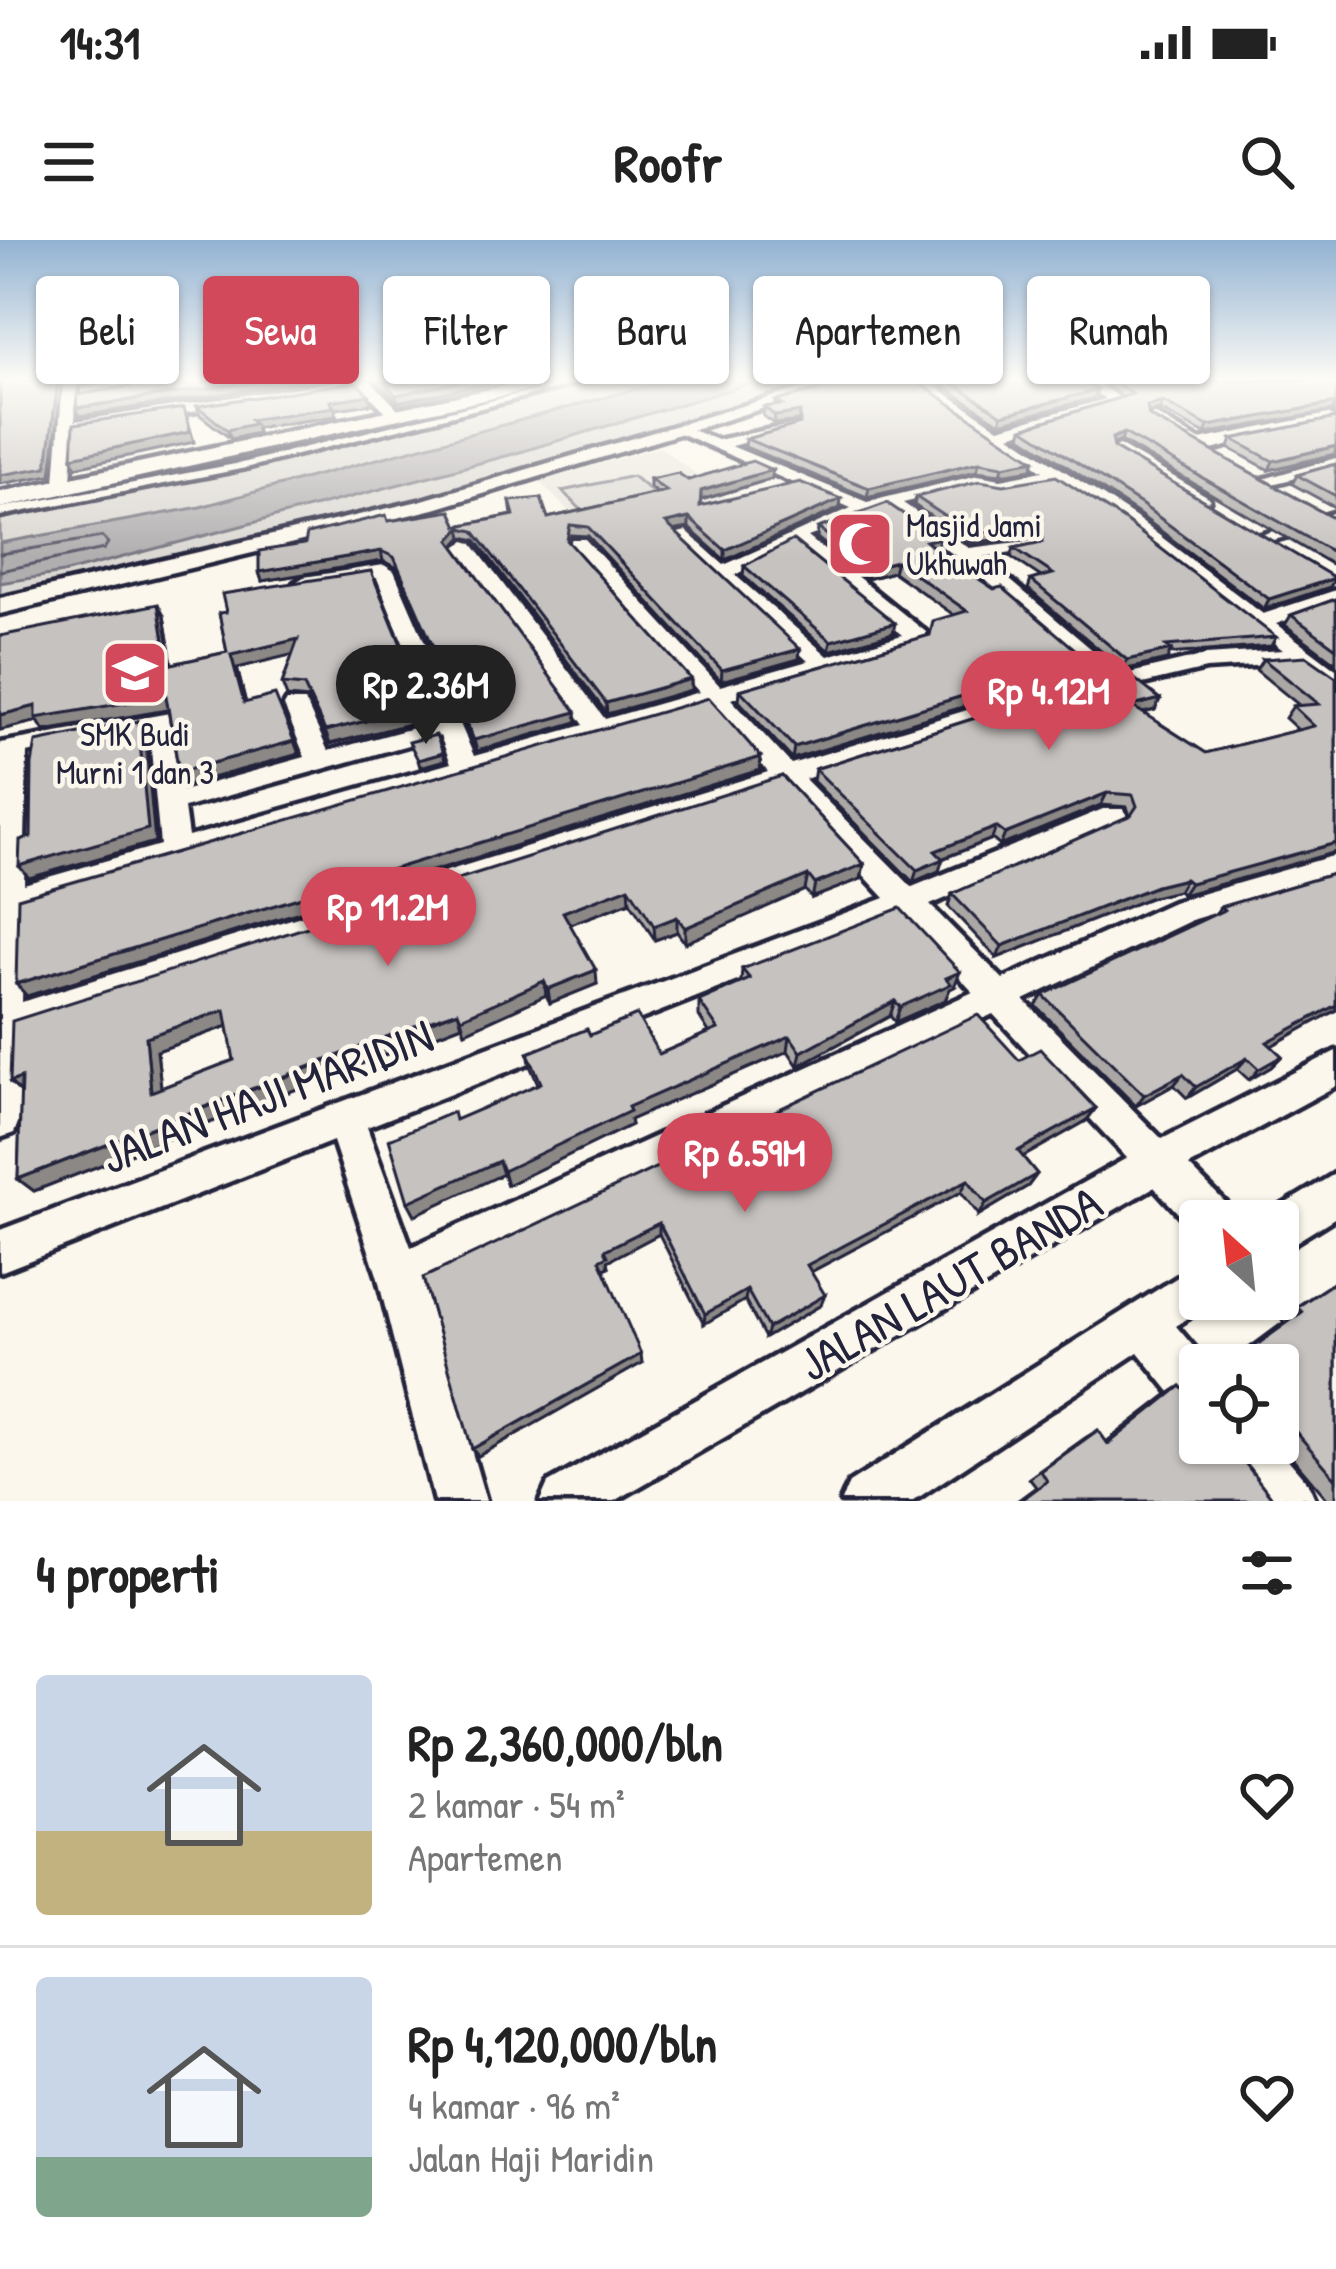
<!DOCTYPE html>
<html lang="id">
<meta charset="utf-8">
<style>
:root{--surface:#fff;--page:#f6f6f6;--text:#222;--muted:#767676;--line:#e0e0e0;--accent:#d1495b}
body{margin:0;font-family:"Patrick Hand",sans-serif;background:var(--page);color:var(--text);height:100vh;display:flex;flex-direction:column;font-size:45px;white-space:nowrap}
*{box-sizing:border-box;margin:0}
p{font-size:39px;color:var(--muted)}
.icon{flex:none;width:66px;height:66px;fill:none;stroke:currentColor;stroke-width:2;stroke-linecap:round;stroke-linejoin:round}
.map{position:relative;height:1261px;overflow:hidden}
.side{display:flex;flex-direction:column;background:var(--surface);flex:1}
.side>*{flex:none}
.guide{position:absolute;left:36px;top:36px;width:1266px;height:108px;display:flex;gap:24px}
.needle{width:78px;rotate:333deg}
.controls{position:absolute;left:1179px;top:960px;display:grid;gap:24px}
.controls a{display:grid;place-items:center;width:120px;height:120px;border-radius:12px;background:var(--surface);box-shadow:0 3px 9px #0004;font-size:60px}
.price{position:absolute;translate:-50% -102px;padding:0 27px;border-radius:42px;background:var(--accent);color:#fff;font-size:39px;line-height:78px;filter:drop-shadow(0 3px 6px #0008)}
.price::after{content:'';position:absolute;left:50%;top:72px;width:36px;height:27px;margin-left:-18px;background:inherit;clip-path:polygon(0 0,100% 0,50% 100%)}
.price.active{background:#222;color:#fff}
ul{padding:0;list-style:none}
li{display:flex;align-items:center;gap:36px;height:300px;padding:0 36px}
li+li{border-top:3px solid var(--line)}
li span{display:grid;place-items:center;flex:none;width:336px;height:240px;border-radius:12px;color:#555}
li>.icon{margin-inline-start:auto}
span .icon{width:144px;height:144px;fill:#fffc;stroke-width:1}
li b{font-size:51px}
h2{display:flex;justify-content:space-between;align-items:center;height:144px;padding:0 36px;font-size:51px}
.chip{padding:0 42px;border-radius:12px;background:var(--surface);box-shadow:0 3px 9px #0004;font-size:42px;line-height:108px}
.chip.active{background:var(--accent);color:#fff}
.status{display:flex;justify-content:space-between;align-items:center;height:84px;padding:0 60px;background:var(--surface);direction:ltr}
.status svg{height:33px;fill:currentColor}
header{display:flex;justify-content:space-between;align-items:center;height:156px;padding:0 36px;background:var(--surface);font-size:54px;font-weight:700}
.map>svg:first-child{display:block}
.built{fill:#ebe7df}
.green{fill:#dbd8d3;stroke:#7e7d87;stroke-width:3}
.water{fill:#b1aeb0;stroke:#787681;stroke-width:3}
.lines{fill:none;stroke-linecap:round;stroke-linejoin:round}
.shore{stroke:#5b5a6a;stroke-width:3}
.pedestrian-casing{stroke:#22223b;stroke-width:9}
.minor-casing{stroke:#22223b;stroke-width:9}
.tertiary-casing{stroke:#22223b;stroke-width:9}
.primary-casing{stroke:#22223b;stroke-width:9}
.pedestrian{fill:#fbf7ec;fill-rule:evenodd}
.minor{fill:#fbf7ec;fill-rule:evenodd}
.tertiary{fill:#fbf7ec;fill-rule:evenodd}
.primary{fill:#fbf7ec;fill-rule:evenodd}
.wall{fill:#aaa7a5;stroke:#22223b;stroke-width:3;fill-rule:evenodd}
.shaded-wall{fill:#8b8886;stroke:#22223b;stroke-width:3}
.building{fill:#c6c2c0;stroke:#22223b;stroke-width:3;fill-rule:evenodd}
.labels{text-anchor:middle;stroke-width:9;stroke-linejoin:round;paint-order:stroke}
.far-poi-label{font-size:33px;fill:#22223b;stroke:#fbf7ec;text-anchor:start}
.near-street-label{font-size:48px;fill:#22223b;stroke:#fbf7ec}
</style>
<div class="status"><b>14:31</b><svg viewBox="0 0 49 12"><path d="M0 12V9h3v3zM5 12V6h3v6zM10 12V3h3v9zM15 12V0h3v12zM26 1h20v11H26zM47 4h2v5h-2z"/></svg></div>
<header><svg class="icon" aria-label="menu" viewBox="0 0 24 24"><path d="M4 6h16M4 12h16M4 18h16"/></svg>Roofr<svg class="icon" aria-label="search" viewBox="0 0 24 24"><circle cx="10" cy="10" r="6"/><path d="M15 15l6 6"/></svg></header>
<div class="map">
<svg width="1336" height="1261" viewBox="0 0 1336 1261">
<rect width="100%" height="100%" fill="#fbf7ec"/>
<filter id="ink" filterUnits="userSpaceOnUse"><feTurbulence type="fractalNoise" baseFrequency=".00833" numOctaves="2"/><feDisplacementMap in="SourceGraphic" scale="24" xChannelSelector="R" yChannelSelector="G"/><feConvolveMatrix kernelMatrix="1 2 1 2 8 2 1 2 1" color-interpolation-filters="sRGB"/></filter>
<g filter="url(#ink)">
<path class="built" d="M660,207L735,264L593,296L539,241Z"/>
<g class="green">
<path d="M563,140H847L522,239L0,365V260Z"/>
<path d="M633,236L661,260L587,275L562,251Z"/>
</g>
<path class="water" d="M669,140H762L510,215L63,333L0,343V303L200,267Z"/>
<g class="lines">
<path class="shore" d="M0,314L102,297L108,303L104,309L0,331"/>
<defs>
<path id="pedestrian" d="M574,140H590L246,228L0,276V268L246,222Z"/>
<g id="minor">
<path d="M63,140H77L75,181L344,140H370L406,177L394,180L360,146L74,190L71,242L63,247L55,242Z"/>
<path d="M910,140H926L999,188L1106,159L1073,140H1090L1125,160L1010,195L1135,277L1263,374L1336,350V363L1276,384L1336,429V447L1300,423L1206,429L1117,450L1109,448L966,323L886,268L808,297L926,392V402L731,459L791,524L990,463H1008V473L805,539L912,647L1103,569H1123L1127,576L1123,583L930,665L1003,739L1173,662L1336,615V637L1194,679L1024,760L1162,899L1336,811V846L1189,926L1229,966L1235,981H1200L1199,996L1154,947L615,1261H540L548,1243L1127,918L993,774L424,1046L486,1261H434L377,1035L333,901L0,1032V990L885,658L781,546L21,792L19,880L14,893L0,898V503L170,473L182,551L305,517L284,466L287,461H305L328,511L435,482L377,338L304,349L294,343L304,337L384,325L394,331L474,516L584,485L455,307L465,301L472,303L605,479L699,452L571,307V299H585L720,446L808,421L670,295L686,291L724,325L851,268L677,192L685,187L717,200L796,184V190L731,206L867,262L978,235L1001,239L1043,231ZM1054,239L1123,285L1283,410L1206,415L1122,435L983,317L1036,308V300L969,308L903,263L978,245L1001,249ZM793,304L902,395L828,416L735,335ZM710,465L768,532L22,762L24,667ZM149,488L160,605L24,644L27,513ZM440,496L451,523L188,597L184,568ZM902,676L973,752L411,1007L367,887Z"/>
<path d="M1153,173L1199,200L1328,174L1335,178L1200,213L1148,180Z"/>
<path d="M1119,205L1207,256L1210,260L1195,264L1113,213L1111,210Z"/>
<path d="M1336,218V228L1264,246L1256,241Z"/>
<path d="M1336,272V283L1263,303L1254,297Z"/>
<path d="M1336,933V977L1278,1013V981H1261L1263,977Z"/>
<path d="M1200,1023V1059H1216L1176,1086L1209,1125H1200V1175L1183,1168L1138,1112L913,1261H841L849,1243Z"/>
<path d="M1217,1203H1274L1308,1243L1316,1261H1257L1225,1220Z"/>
</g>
<path id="tertiary" d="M830,140H855L434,269L0,374V358L419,261Z"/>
<path id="primary" d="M534,140H573L0,268V252Z"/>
</defs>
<use href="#pedestrian" class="pedestrian-casing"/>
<use href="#minor" class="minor-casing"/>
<use href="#tertiary" class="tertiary-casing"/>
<use href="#primary" class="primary-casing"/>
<use href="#pedestrian" class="pedestrian"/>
<use href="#minor" class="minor"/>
<use href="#tertiary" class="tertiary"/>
<use href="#primary" class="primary"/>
</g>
<g class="wall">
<path d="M376,140H503L398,162Z"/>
<path d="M934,140H1082L1094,158L1000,183Z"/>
<path d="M1098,140H1336V174L1332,171L1205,194L1160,170L1148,173L1149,176L1331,277H1336V327L1121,201L1113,204L1114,208L1335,338L1330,347L1264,369L1137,273L1021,196L1023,188L1122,157Z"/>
<path d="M369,155L371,164L335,169L336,176L256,188L257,193L231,199L200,175L197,166Z"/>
<path d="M776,161L1032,229L1001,234L977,231L867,257L745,207L746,199L799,185V181L774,184L763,176L764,167L776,166Z"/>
<path d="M1336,178V214L1269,230L1229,208L1232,199Z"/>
<path d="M1336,224V268L1292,244L1297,235Z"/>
<path d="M772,230L771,239L701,260L700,266L840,268L725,320L689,288L674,291L799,419L721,441L588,296L571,295L569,303L691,439V450L607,474L476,300L463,297L454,306L577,482L477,511L396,327L383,321L262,341L259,332L305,304L388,281L458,286L512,275L510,261L548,278L657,253L650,248V239L688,240Z"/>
<path d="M980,241L1276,397L1271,406L1169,414L1167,420L1123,430L1028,349L1031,340L1041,337L1011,317L1014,308L1039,303V297L968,302L914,265L916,257Z"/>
<path d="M818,288L939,298L936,309L1111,440L1160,459L1155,470L1144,473L1206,513L1298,490L1285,478L1293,466L1299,465L1256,430L1263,419L1336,437V612L1182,655L1178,651L1149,658L997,718L948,666L952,654L1130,576L1127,567L1101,565L1000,606L992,599L942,619L939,631L913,642L813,541L815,529L1010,467L1011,460L989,459L792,519L739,461L740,450L930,395L954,375L893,332L867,339L817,298Z"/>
<path d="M744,326L893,393L829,411L743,336Z"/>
<path d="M1336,359V423L1285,385L1291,375Z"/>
<path d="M219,373L426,466L429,479L330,504L309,459L287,457L282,444L293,414L237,428L246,463L299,514L186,545L179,532L168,470L44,491L38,481L0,490L164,376L172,424L227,412Z"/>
<path d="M782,536L864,624L861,639L812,658L805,650L685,703L677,692L655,700L630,662L570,684L597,744L550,763L546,755L465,792L462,785L425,799L34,951L18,939L21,853L10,842ZM228,786L234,820L161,848L157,811Z"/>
<path d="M1336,633V770L1271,806L1282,816L1271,827L1249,840L1237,829L1187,858L1174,845L1136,866L1036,766L1043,755L1215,675L1220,667Z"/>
<path d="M742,729L954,747L950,749L945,760L895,782L890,776L798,826L788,811L630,880L631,885L507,945L503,934L415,975L538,844L531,828L528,813L590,795L659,814L709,792L699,776V761L741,743Z"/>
<path d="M1019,820L1096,868L1086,881L1023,917L1037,934L1028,946L979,975L961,952L811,1032L821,1065L765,1098L745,1060L704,1084L659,994L608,1021L609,1027L604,1029L642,1123L478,1216L423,1038Z"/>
<path d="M1336,1041V1261H1329L1278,1201V1125H1226L1284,1082L1280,1077Z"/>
<path d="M1181,1146L1272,1258L1301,1261H1017L1036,1247L1029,1238L1085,1198L1098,1190L1106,1202L1167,1155Z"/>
</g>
<g class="shaded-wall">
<path d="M58,140H62L51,235L0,244V235Z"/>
<path d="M78,140H125L81,146Z"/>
<path d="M265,140H315L80,176L76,168Z"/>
<path d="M468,140H503L398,162L396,155Z"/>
<path d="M1097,150L1094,158L1000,183L1002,175Z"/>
<path d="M369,155L371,164L335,169L336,176L256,188L257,193L231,199L227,190L250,180L330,161Z"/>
<path d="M1163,162L1160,170L1144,174L1147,166Z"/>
<path d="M1336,163L1332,171L1205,194L1208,186Z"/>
<path d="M800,172L799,181L774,184L775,176Z"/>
<path d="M187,177L194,202L76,227L72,217Z"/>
<path d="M1124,193L1121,201L1109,206L1112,198Z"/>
<path d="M1336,206L1335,214L1269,230L1273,221Z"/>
<path d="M1034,220L1032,229L1001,234L1003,226Z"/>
<path d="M979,222L977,231L867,257L869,248Z"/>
<path d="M772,230L771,239L701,260V251Z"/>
<path d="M841,259L840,268L725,320V310Z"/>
<path d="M689,278V288L666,292V283Z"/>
<path d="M461,288L463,297L451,310L450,300Z"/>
<path d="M939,298L937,308L923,311L926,301Z"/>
<path d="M381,311L383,321L262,341L259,332Z"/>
<path d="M896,321L893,332L867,339L869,328Z"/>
<path d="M1335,338L1330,347L1264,369L1269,359Z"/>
<path d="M158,364L164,376L174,437L168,425Z"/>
<path d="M895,383L893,393L829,411L831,401Z"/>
<path d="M298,399L303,412L237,428L249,476L244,463L231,415Z"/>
<path d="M800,409L799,419L721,441L722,430Z"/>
<path d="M1171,410L1167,420L1123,430L1127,420Z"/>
<path d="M691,439V450L607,474L606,463Z"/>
<path d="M992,447L989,459L792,519L794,507Z"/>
<path d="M166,456L173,469L44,491L38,481L0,490V475L36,466Z"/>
<path d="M1160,459L1155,470L1126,477L1132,466Z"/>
<path d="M426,466L429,479L330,504L325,491Z"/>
<path d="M576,472L577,482L477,511L474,500Z"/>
<path d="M138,481L145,493L155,602L29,638L19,626Z"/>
<path d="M294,501L299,514L186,545L179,532Z"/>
<path d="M443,513L445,520L420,527L418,520Z"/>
<path d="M761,517L760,530L27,756L16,744Z"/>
<path d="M1107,553L1101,565L1000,606L1005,594Z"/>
<path d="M996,587L992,599L931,623L935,611Z"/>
<path d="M1336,603V612L1182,655L1190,643Z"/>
<path d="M943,619L939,631L913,642L917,630Z"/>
<path d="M864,624L861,639L812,658L815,644Z"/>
<path d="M808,635L805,650L685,703V688Z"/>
<path d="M1185,639L1178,651L1149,658L997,718L1002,706L1156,646Z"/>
<path d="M629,647L630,662L565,686L563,672Z"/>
<path d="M677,677V692L655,700L654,686Z"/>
<path d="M596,730L597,744L550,763L548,749Z"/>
<path d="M960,732L954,747L950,749L945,760L895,782L900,767L946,738Z"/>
<path d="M544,741L546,755L465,792L461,778Z"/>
<path d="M895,761L890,776L798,826L801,812Z"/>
<path d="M1336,765V770L1257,814L1267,802Z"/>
<path d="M225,770L234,784L157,811L163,865L151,852L146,797Z"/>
<path d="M458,771L462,785L34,951L18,939Z"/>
<path d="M790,796L788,811L630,880L631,885L507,945L503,931L628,867Z"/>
<path d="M1282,816L1271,827L1249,840L1259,829Z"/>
<path d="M1247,818L1237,829L1187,858L1196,847Z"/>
<path d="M1183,834L1174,845L1136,866L1144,855Z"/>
<path d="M21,838L24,856L10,842Z"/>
<path d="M1096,868L1086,881L1010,924L1018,911Z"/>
<path d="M499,921L503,934L415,975L408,962Z"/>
<path d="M1037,934L1028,946L979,975L986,963Z"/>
<path d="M968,940L961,952L803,1036L807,1025Z"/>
<path d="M659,983V994L608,1021L609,1027L602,1030L600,1020L605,1010Z"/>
<path d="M747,1050L745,1060L704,1084L705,1074Z"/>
<path d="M825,1055L821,1065L765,1098L768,1088Z"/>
<path d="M641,1114L642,1123L478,1216L472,1209Z"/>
</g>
<g class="building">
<path d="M0,140H58L47,227L0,235Z"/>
<path d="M145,140H265L76,168L77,155L142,144Z"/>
<path d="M382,140H468L396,155Z"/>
<path d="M856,140H915L1034,220L1003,226L979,222L869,248L746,199L800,184V172L775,176L764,167L782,165L776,161Z"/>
<path d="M948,140H1082L1097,150L1002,175Z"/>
<path d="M1111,140H1336V163L1208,186L1163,162L1147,166L1149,176L1331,277H1336V314L1124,193L1112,198L1114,208L1335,338L1269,359L1141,264L1023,188L1132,154Z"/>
<path d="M356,142L369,155L330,161L334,167L250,180L254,184L227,190L197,166Z"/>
<path d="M184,168L190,192L72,217L74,184Z"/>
<path d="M1336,178V206L1273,221L1232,199Z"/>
<path d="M752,221L772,230L701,251L700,266L800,242L841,259L725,310L689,278L666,283L800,409L722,430L588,287L570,285L567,300L691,439L606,463L474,291L461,288L450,300L576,472L474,500L394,317L381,311L259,332V311L305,304L307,294L386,275L388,281L451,271L458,286L514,275L510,261L541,258L548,278L666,251L650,239L678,233L688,240Z"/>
<path d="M1336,224V256L1297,235Z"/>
<path d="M1056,236L1124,280L1276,397L1166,406L1171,410L1127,420L1031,340L1053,334L1014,308L1042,302V288L970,293L916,257L980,241L1004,245Z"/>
<path d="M887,263L939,298L926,301L944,316L994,349L1002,347L1111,440H1136L1160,459L1132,466L1206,513L1314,486L1293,466L1319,464L1263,419L1306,416L1336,437V603L1190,643L1185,639L1156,646L1002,706L952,654L1131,575L1137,566L1133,555L1107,553L1005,594L996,587L935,611L943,619L917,630L815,529L1013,466L1015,448L992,447L794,507L740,450L930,395L933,381L967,371L896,321L869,328L818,288Z"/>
<path d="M793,300L895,383L831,401L744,326Z"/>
<path d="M371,331L426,466L325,491L304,446L282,444L298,399L231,415L244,463L275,455L294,501L179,532L166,456L36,478V466L0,475V396L158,364L168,425L227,412L219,373L226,372L222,354Z"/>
<path d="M1336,359V408L1291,375Z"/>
<path d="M709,458L761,517L16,744L18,658Z"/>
<path d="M138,481L148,589L19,626L20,600L31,597L32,524L36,502Z"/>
<path d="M436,495L443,513L418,520L409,502Z"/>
<path d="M782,536L864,624L815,644L808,635L685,688L677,677L654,686L629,647L563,672L596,730L548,749L544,741L461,778L458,771L420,784L18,939L21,838L10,842L12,781ZM225,770L234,820L151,852L146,797Z"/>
<path d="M1336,633V765L1267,802L1282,816L1259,829L1247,818L1196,847L1183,834L1144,855L1043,755L1224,670L1220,667Z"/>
<path d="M900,668L960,732L946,738L951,744L900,767L895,761L801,812L790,796L628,867L630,871L503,931L499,921L408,962L389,899L453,872L455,880L541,843L528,813L587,789L590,795L637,775L659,814L718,789L699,761L750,739L742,729Z"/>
<path d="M978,775L1019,820L1040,809L1096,868L1018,911L1037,934L986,963L968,940L807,1025L825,1055L768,1088L747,1050L705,1074L659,983L605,1010L608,1016L600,1020L641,1114L472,1209L423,1038Z"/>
<path d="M1336,1041V1239L1296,1192H1278V1125H1229L1302,1072L1297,1067Z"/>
<path d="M1181,1146L1197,1164L1200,1165V1203H1235L1239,1215L1272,1258L1303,1259L1301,1261H1020L1047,1241L1041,1231L1098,1190L1108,1204Z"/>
</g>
</g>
<linearGradient id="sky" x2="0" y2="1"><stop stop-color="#92b2d2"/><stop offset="0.44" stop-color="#fdfbf6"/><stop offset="1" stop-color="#fdfbf6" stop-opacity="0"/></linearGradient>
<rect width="1336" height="317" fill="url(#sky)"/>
<defs>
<symbol id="mosque-square" viewBox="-11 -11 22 22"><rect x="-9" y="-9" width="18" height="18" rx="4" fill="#d1495b" stroke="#fbf7ec"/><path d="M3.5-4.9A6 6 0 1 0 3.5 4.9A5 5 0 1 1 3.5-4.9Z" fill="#fff"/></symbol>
<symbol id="school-square" viewBox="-11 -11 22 22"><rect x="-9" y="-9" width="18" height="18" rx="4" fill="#d1495b" stroke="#fbf7ec"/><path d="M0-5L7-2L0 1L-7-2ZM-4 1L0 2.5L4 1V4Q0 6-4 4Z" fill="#fff"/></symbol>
</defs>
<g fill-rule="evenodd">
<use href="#mosque-square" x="822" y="266" width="76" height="76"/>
<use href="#school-square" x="97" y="395" width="76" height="76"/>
</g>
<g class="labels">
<g class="far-poi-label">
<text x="906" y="297">Masjid Jami<tspan x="906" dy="38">Ukhuwah</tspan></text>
<text x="135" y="506" text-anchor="middle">SMK Budi<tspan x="135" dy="38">Murni 1 dan 3</tspan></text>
</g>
<g class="near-street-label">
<text transform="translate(267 856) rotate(-21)" y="17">JALAN HAJI MARIDIN</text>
<text transform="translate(950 1043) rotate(-30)" y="17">JALAN LAUT BANDA</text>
</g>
</g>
</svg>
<div class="controls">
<a><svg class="needle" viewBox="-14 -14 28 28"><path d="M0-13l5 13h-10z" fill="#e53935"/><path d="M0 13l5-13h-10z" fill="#767676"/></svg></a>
<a><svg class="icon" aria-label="locate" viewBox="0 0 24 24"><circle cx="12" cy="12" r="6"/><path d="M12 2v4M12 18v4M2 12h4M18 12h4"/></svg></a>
</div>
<b class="price active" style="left:426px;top:507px">Rp 2.36M</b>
<b class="price" style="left:1049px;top:513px">Rp 4.12M</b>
<b class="price" style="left:388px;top:729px">Rp 11.2M</b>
<b class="price" style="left:745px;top:975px">Rp 6.59M</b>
<div class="guide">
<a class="chip">Beli</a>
<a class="chip active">Sewa</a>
<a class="chip">Filter</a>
<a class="chip">Baru</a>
<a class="chip">Apartemen</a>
<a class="chip">Rumah</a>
</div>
</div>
<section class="side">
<h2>4 properti<svg class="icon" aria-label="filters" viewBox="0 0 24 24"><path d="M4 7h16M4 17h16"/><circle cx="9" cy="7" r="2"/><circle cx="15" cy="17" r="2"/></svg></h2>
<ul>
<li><span style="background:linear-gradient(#c9d6e8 65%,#c2b280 0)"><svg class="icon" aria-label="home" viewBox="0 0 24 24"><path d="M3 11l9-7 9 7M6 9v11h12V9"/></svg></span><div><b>Rp 2,360,000/bln</b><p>2 kamar · 54 m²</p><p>Apartemen</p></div><svg class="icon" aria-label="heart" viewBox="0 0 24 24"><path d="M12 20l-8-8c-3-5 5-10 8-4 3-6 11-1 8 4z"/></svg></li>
<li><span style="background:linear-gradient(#c9d6e8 75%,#7fa58c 0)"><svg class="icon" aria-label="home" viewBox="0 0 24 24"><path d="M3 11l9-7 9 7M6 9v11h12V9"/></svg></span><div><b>Rp 4,120,000/bln</b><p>4 kamar · 96 m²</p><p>Jalan Haji Maridin</p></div><svg class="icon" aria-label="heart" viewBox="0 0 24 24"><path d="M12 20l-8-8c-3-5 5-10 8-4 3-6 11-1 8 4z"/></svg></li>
</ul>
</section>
